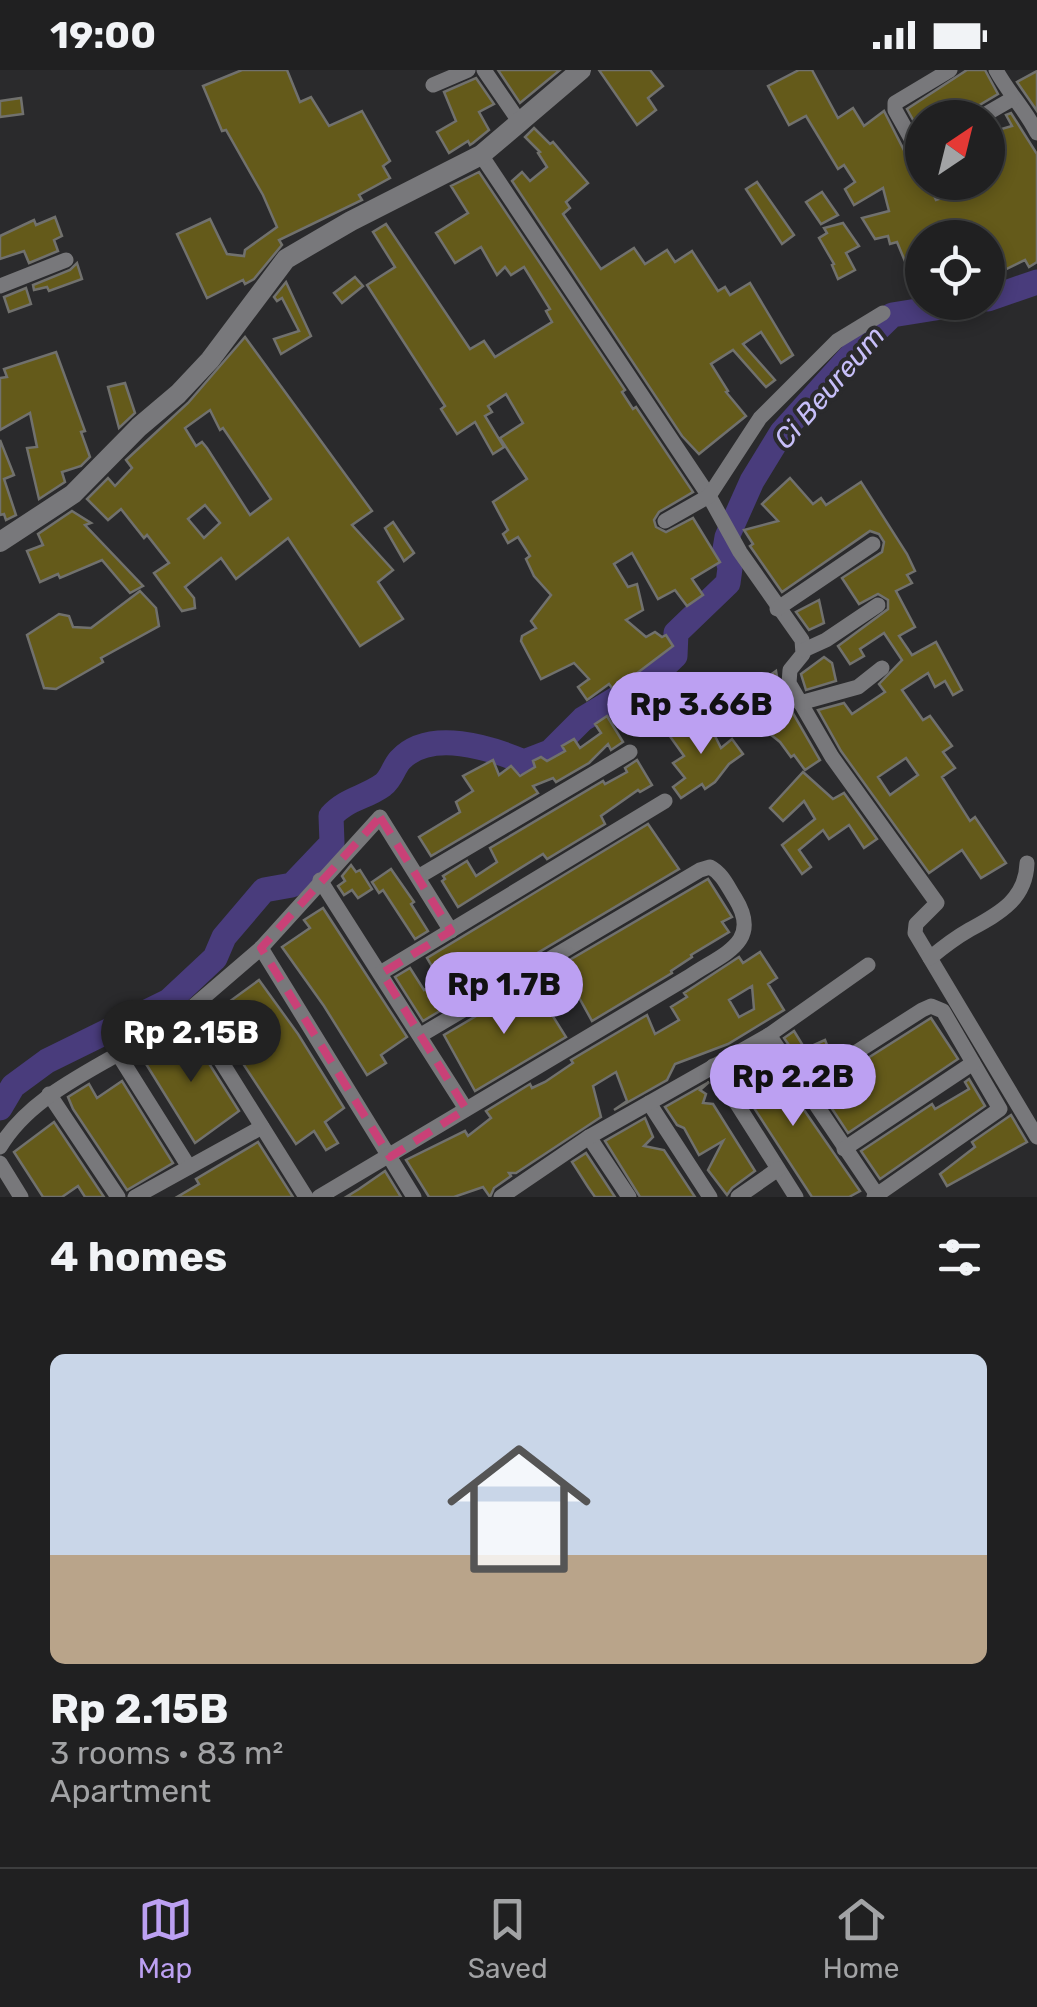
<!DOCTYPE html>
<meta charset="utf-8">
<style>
:root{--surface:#202021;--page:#28282a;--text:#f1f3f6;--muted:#a2a3a5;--line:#3d3e3f;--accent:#bca0f2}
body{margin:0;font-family:Rubik,sans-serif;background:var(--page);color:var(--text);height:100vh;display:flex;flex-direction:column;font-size:38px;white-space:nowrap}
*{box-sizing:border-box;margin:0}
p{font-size:32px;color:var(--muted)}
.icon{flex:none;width:55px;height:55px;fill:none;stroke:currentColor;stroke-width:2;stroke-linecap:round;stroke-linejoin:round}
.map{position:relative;height:1127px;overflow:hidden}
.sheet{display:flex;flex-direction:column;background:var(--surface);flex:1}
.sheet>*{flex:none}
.needle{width:65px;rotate:35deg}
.fabs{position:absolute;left:905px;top:30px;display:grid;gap:20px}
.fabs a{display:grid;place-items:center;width:100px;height:100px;border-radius:50%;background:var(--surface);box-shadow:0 5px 15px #0003,0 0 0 2px var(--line);font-size:50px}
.price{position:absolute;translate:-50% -85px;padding:0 22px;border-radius:35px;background:var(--accent);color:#111;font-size:32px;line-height:65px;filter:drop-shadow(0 2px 5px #0008)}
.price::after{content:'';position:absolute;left:50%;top:60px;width:30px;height:22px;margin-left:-15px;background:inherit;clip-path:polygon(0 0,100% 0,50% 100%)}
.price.active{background:#222;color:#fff}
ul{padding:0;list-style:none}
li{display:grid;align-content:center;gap:20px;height:530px;padding:0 50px}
li span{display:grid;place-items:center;height:310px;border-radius:15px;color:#555}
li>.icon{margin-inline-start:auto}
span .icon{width:180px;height:180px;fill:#fffc;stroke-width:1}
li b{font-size:42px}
h2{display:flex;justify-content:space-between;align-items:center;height:120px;padding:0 50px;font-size:42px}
.status{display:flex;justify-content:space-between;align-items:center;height:70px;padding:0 50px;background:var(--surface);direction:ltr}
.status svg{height:28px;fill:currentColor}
.tab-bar{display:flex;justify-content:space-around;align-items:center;height:140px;border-top:2px solid var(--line);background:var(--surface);font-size:28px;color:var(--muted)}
.tab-bar a{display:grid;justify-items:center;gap:5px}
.tab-bar .active{color:var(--accent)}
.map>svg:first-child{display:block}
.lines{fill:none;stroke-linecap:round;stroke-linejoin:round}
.river{stroke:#493c7c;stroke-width:25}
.building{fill:#645a1a;stroke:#71716e;stroke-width:2.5;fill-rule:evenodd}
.minor{stroke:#78787b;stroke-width:15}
.tertiary{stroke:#78787b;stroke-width:20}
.marked{fill:none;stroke:#c94177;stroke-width:8;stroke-dasharray:20 12;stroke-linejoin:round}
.labels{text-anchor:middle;stroke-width:8;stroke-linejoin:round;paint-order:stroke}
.water-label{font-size:28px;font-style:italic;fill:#c7bff9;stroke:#2a2a2c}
</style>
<div class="status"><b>19:00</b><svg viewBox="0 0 49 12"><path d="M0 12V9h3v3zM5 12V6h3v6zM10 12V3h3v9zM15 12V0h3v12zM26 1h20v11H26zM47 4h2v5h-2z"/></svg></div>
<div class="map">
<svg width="1037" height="1127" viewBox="0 0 1037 1127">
<rect width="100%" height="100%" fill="#2a2a2c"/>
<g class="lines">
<g class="river">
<path d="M988,229L1037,212"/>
<path d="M0,1038L13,1016L47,991L169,931L215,888L224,867L264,820L292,815L332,773L331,746C346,729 365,728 383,715C392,708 393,698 400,690C430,658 491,678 524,692L550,682L583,649L654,606L675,586L676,563L728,513L730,498L725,479L727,467L752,411L782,362L854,282L892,245L973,232"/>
</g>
</g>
<g class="building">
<path d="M242,0H287L300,32L311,27L329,56L362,41L390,91L383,96L390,108L359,125L362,130L279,170L282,175L254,209L245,214L243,210L207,228L177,164L210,149L227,184L244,186L245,180L277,157L263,125L226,60L222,61L203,16Z"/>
<path d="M498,0H560L520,33Z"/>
<path d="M599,0H650L663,16L648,28L656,40L637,55Z"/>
<path d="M799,0H812L838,48L853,38L864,56L884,41L910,92H922V112H928L936,130L963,121L960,112H988V66L991,62L1012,56L1006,45L1011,43L1037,84V192L1029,197L1025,190L988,208V168H922V198L909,201L897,172L890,174L888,166L875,169L862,148L889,141L883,118L854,135L845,119L855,112L844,95L838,99L806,46L789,55L768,16Z"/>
<path d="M967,0H985L998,24L973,39L968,48H922V66L907,39Z"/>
<path d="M1037,1V41L1017,12Z"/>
<path d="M476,8L494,34L479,42L489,60L473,73L470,75L468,71L449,83L437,62L456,51L444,22Z"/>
<path d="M21,28L23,44L0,47V31Z"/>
<path d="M534,58L550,74L553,72L588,113L566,132L570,138L563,144L601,199L634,178L645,194L667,180L675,192L692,181L718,221L725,217L730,225L750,213L793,285L781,293L761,262L743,274L775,310L766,317L733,280L711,294L728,321L726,322L746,346L699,384L682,366L512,111L522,102L530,111L547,97L538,83L540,82L525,67Z"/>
<path d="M479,102L625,320L622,322L633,339L636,337L693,422L659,442L654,450L656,457L666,462L693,448L720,492L692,509L703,525L687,536L675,520L658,529L632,483L614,494L628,517L637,514L643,540L626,550L646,567L655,562L662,567L666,565L673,576L624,613L612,618L609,614L587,630L578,617L589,609L574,593L541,609L521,571L522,566L536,558L531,551L551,525L534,506L526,489L530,486L518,467L508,473L503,464L508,460L493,432L527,409L500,368L523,353L506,324L488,336L492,342L485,346L504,377L493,384L475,352L457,364L441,339L445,336L367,215L395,197L373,162L386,154L470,279L484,271L495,287L552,252L546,241L550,239L524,197L511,205L505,197L497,205L481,177L455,193L436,163L468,143L451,116Z"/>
<path d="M757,112L794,165L782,174L746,119Z"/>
<path d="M822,122L838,145L821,154L806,132Z"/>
<path d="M55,147L62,166L54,170L58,181L29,193L24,181L0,189V166L34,150L36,155Z"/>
<path d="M843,153L859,176L846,183L855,200L838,209L832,195L834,194L819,168L827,163L824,158Z"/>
<path d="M77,193L82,209L49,221L47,217L34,220L33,215L70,200Z"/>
<path d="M355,207L363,216L342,233L334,223Z"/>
<path d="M286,212L311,266L281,284L274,269L299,261L282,228L277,231L274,227Z"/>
<path d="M26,218L31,234L9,242L4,227Z"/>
<path d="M245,267L372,441L352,455L393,500L378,512L403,549L360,576L288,468L236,509L221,488L185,517L194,528L195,538L182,541L154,503L169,493L147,465L144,468L121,439L108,450L87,429L108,408L115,416L132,398L126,390L188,333ZM210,340L220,360L223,358L271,429L250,445L207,378L202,372L196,376L185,358ZM205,435L220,453L204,468L188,449Z"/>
<path d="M56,282L85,361L81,362L90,387L81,396L62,402L65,412L39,429L27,378L37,377L30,343L0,360V308L7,307L4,299Z"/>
<path d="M125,313L135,343L119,358L108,317Z"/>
<path d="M0,370L14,405L4,409L16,445L6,450L4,444L0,445Z"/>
<path d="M790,408L813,434L821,428L826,435L861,412L907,484L915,501L907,505L912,513L896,521L915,557L899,566L912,585L936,572L962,620L953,625L945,611L935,617L928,603L902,620L923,650L930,646L952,676L943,682L955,698L942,707L970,751L975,747L1006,793L981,808L962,780L929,803L841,681L818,640L844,633L852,644L885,622L879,614L902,590L884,563L860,579L864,586L850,594L838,576L888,539V530L878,524L859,534L842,508L882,482L884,472L879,464L870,461L782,522L750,476L753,474L744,460L778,451L762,434ZM906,688L918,705L890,725L878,707Z"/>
<path d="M72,441L91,453L85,455L143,516L130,523L102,490L60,508L58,504L40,512L27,481L43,475L38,464Z"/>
<path d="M393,452L414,483L404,491L385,458Z"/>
<path d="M140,521L156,538L159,556L101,588L103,592L56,619L44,618L27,565L59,544L69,546L73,557L91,558Z"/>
<path d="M819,530L824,553L809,560L796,542Z"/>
<path d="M824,587L832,593L836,611L806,620L801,604Z"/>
<path d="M776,601L779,619L820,690L805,700L794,685L791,687L780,672L756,653L737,628Z"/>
<path d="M607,646L623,672L611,680L608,674L589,693L556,712L553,708L533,716L538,723L431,786L419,767L460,742L456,732L473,721L463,706L493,690L499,705L511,696L520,706L535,697L533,691L541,687L547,691L565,681L562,676L574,669L580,678L601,663L595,654Z"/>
<path d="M696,650L701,657L708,652L721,678L732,669L743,684L729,694L715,712L705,719L702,714L681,728L673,717L685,708L673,693L684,686L669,665Z"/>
<path d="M637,690L652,715L640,722L638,720L601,746L605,754L547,789L543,784L458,837L442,811L445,809L443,806L467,791L476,806L497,792L490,778L603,711L605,714L627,702L625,698Z"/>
<path d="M803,702L833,729L844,723L877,769L864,778L849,755L829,769L823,760L799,780L811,797L802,804L782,775L815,749L804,731L783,751L770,738Z"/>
<path d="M648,754L679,799L423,951L395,907L410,898L424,920L440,910L427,888Z"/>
<path d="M351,795L356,802L360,800L372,819L358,828L352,820L344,825L338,816L345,811L342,806Z"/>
<path d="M391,799L414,832L411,834L428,861L415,869L383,820L379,823L372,812Z"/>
<path d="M708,809L732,847L722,852L729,862L691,885L692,887L671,901L672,903L592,951L561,895Z"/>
<path d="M323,838L407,967L381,985L386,993L367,1005L324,936L282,877L310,858L304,850Z"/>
<path d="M760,882L777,908L768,914L784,940L728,974L675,994L667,1010L614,1040L627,1031L616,1002L593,1016L601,1047L516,1103H509L511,1106L494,1118L490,1127L483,1117L454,1127H429L406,1090L465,1061L468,1066L491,1048L486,1041L530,1014L532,1018L545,1012L573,993L571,990L647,945L655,964L679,950L671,937L687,927L684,923L739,887L743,893ZM752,916L754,939L739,947L729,930Z"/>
<path d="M259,910L298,964L344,1038L325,1052L338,1073L326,1080L314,1061L296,1074L211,945Z"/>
<path d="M532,913L566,967L475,1021L444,965Z"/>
<path d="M931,948L958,989L848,1063L819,1019Z"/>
<path d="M186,957L239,1041L195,1073L143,989Z"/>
<path d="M794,961L805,979L825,970L829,980L811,988L816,995L807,1001L784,968Z"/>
<path d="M766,980L793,1024L860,1121L849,1127H812L730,1001Z"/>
<path d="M969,1009L985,1036L880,1109L861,1081L932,1034L935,1039L969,1019L965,1012Z"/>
<path d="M122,1011L173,1093L127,1120L73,1039L68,1027L89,1014L97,1028Z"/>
<path d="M709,1012L700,1020L706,1024L703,1033L713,1034L755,1101L732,1118L727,1125L708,1100L723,1071L699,1085L684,1058L677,1055L665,1037Z"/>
<path d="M1011,1045L1027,1072L947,1116L940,1104L975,1077L972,1072Z"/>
<path d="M645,1048L653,1067L644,1076L664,1080L695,1127H640L605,1071Z"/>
<path d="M54,1052L104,1127H85L78,1116L62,1127H43L14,1082Z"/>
<path d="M258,1072L293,1127H177L199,1114L196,1109Z"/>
<path d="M586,1083L615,1127H595L588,1117L572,1092Z"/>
<path d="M385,1101L401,1127H346L359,1119Z"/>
</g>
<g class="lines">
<g class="minor">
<path d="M484,0L521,54"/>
<path d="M996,0C1009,24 1025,39 1037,63"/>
<path d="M433,15L468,0"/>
<path d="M979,48L1012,29"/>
<path d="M922,81H918L895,40V33L950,0"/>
<path d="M481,85L709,426L740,482L802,570L803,584L790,600L789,613L832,687L937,833L916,854L915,863L1037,1067"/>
<path d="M0,216L66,190"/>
<path d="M665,451L709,426L760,348L837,271L883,243"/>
<path d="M777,539L873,474"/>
<path d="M804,580L826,570L878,535"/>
<path d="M800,633L858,617L882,598"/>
<path d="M418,807L630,682"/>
<path d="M320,810L466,1039"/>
<path d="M261,878L414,1127"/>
<path d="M930,888C942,878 955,868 969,860C998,844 1026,830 1027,793"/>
<path d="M382,902L665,731"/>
<path d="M769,965L877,1125"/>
<path d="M713,996L796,1127"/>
<path d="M802,1017L922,940L931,936L943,941L1000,1039L874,1127"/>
<path d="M49,1024L118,1127"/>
<path d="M649,1033L710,1127"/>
<path d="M589,1067L629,1127"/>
<path d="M0,1077C26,1033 75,1009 118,984L189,1097"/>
<path d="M844,1079L973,993"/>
<path d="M0,1093L21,1127"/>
<path d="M135,1127L262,1057"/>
<path d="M306,1127L189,940L261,878L380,747L451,861"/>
<path d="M319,1127L690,906C722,884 763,873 735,828C728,817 722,803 710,797L700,800L421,965"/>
<path d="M501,1127L589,1067L769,965L868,895"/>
<path d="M738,1127L778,1099"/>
</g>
<path class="tertiary" d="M0,472L73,424L139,357L178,324L210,290L286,189L351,151L481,85L581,0"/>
</g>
<path class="marked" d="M380,747L451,861L382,903L466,1039L390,1087L261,878Z"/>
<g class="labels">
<g class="water-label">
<text transform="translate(829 317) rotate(-49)" y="10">Ci Beureum</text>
</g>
</g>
</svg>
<div class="fabs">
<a><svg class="needle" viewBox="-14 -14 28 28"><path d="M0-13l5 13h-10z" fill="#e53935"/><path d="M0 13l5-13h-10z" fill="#a2a3a5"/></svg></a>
<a><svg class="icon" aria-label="locate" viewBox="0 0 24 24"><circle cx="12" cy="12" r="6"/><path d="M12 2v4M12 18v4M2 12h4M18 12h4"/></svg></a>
</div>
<b class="price" style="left:701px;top:687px">Rp 3.66B</b>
<b class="price" style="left:504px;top:967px">Rp 1.7B</b>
<b class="price active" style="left:191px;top:1015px">Rp 2.15B</b>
<b class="price" style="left:793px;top:1059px">Rp 2.2B</b>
</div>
<section class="sheet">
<h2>4 homes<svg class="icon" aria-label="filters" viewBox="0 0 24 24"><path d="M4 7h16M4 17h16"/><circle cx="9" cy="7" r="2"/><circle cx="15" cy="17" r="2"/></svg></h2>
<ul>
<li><span style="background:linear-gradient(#c9d6e8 65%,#b9a48a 0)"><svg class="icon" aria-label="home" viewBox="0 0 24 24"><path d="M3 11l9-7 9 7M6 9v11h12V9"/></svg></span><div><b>Rp 2.15B</b><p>3 rooms · 83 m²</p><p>Apartment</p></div></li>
</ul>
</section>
<nav class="tab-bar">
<a class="active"><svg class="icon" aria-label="map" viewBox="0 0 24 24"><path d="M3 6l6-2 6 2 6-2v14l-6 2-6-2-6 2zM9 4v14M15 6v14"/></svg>Map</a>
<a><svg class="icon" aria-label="saved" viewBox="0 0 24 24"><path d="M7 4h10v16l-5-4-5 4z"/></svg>Saved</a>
<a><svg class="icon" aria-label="home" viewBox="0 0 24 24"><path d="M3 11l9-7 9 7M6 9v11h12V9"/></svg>Home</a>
</nav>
